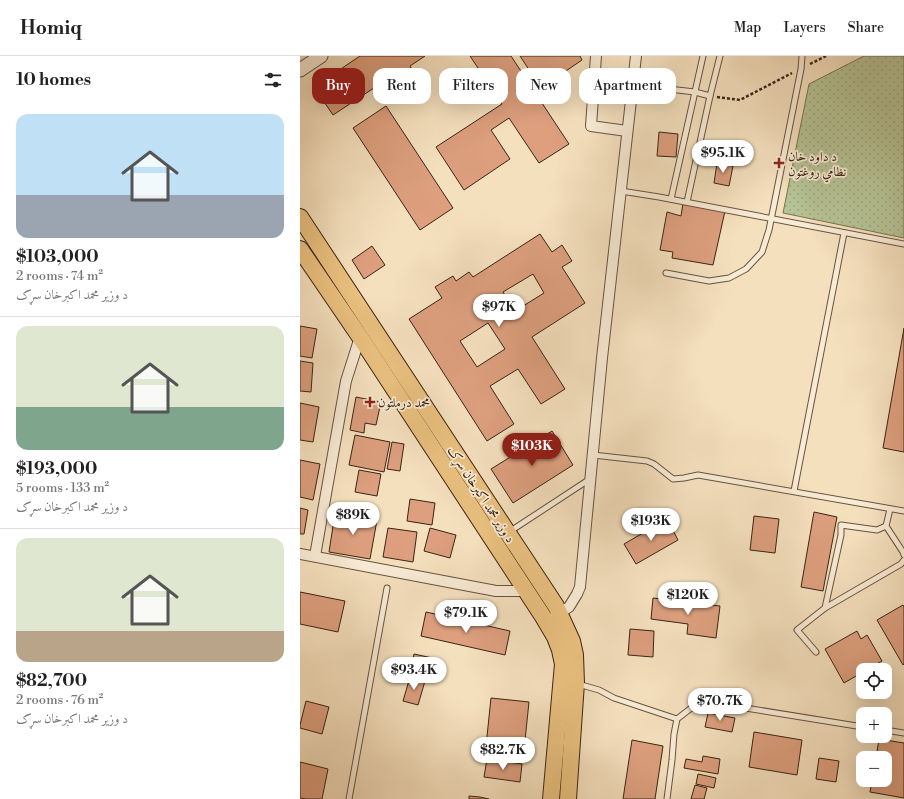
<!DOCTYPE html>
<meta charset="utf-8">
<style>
:root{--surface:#fff;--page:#f2f2f2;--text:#222;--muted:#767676;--line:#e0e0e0;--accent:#8f2418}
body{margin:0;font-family:"Libre Bodoni",Amiri,serif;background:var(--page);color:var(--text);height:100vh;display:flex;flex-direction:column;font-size:15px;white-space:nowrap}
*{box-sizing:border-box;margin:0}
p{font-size:13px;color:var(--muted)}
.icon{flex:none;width:22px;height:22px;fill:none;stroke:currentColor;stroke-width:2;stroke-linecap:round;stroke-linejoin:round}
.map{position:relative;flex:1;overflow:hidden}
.details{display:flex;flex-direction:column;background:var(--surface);width:300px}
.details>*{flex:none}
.hud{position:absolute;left:12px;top:12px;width:380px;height:36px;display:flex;gap:8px}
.tools{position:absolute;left:556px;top:607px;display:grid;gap:8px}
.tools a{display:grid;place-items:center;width:36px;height:36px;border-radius:8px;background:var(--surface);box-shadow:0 4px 16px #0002;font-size:20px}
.price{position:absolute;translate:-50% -34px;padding:0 9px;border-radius:14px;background:#fff;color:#222;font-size:13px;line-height:26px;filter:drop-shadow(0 1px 2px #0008)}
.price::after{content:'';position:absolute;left:50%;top:24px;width:12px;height:9px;margin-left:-6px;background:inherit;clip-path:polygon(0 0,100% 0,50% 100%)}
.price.selected{background:var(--accent);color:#fff}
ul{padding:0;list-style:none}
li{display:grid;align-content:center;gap:8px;height:212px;padding:0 16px}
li+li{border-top:1px solid var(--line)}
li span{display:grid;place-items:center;height:124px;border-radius:12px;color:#555}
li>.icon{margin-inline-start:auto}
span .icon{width:72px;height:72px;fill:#fffc;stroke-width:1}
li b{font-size:17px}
h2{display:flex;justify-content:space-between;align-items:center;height:48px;padding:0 16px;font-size:17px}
.tag{padding:0 14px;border-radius:12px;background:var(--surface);box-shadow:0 4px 16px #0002;font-size:14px;line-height:36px}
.tag.selected{background:var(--accent);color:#fff}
header{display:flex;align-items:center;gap:24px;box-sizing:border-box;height:56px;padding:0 20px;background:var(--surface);border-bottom:1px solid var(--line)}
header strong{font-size:19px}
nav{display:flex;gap:22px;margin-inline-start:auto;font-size:14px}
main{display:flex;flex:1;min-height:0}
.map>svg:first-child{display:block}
.park{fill:url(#park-dots);stroke:#787454}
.building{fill:#dd9f7e;stroke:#392413;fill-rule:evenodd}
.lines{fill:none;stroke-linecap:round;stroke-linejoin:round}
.service-casing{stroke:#68533e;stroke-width:7}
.minor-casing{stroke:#68533e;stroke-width:12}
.tertiary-casing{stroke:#68533e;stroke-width:15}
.primary-casing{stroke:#392413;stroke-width:18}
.path{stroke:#392413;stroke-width:2.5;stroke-dasharray:3 2;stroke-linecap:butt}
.service{stroke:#f8ebd5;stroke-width:5}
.minor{stroke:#f8ebd5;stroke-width:10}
.tertiary{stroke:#f8ebd5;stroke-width:13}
.primary{stroke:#eac07f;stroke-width:16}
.poi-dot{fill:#8f2418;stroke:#f8ebd5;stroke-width:1.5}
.labels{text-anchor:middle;stroke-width:3.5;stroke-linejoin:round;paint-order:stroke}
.poi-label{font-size:13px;fill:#392413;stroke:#f8ebd5;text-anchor:start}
.street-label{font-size:13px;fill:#392413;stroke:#f8ebd5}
</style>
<header>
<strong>Homiq</strong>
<nav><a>Map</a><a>Layers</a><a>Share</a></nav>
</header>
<main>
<section class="details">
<h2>10 homes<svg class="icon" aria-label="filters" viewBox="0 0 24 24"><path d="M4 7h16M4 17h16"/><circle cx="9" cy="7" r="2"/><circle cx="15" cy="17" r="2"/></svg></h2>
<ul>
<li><span style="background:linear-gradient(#bfe0f5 65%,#9aa5b1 0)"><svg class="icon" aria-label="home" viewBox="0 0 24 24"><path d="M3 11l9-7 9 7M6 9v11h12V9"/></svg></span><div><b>$103,000</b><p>2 rooms · 74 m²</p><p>د وزیر محمد اکبرخان سړک</p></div></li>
<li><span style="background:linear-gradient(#dfe7d0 65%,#7fa58c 0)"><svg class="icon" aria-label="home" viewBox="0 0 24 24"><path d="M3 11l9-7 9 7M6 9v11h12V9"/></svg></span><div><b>$193,000</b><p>5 rooms · 133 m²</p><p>د وزیر محمد اکبرخان سړک</p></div></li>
<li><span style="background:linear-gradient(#dfe7d0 75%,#b9a48a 0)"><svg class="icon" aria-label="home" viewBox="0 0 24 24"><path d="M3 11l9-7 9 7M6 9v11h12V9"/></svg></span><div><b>$82,700</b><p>2 rooms · 76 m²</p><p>د وزیر محمد اکبرخان سړک</p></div></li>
</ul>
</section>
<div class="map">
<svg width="604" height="743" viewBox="0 0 604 743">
<defs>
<pattern id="park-dots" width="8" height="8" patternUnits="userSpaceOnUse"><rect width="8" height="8" fill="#b6c396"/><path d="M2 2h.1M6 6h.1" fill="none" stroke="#9da780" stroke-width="1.8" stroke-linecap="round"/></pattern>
</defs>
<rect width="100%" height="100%" fill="#f5e0be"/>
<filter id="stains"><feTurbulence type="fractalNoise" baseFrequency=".005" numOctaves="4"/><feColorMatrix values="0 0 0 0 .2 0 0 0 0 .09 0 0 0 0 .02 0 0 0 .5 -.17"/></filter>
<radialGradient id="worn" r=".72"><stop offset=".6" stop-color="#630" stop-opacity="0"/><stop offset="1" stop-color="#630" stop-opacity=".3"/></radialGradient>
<path class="park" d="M564,0H604V182L483,157L509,28Z"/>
<g class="building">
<path d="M60,0H125L110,10L120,25L91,45L80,28L33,59L14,31Z"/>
<path d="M170,0H211L269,88L239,107L209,62L191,74L210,103L164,134L136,91L202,48Z"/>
<path d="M220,0H280L282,4L241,32Z"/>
<path d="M86,50L153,152L120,174L53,72Z"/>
<path d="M359,76L378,78L376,101L357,100Z"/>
<path d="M417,107L433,110L429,130L414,127Z"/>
<path d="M383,147L425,155L413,209L372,202L373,196L360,194L367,156L381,160Z"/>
<path d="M240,178L252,196L262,189L272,205L262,211L285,247L232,281L265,333L241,348L218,313L190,330L214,368L187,385L109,263L142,242L135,231L153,220L156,225L169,216L173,221ZM233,218L244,237L215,255L203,236ZM188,267L205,293L177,311L160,285Z"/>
<path d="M72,190L85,209L64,223L52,204Z"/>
<path d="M0,270L17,273L12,302L0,300Z"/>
<path d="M604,272V396L583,392Z"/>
<path d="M0,305L13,307L11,336L0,335Z"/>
<path d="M56,341L81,346L76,369L65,367L64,377L50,374Z"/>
<path d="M0,347L19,351L13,386L0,384Z"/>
<path d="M252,375L273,409L213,447L191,413Z"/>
<path d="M55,379L90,386L84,416L49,409Z"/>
<path d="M92,386L104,388L100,415L87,413Z"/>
<path d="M0,404L20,408L13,444L0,441Z"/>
<path d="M59,414L81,418L77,440L55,436Z"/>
<path d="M110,443L135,447L132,469L107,465Z"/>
<path d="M0,452L8,454L4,478H0Z"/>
<path d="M514,456L537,461L523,535L501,531Z"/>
<path d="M35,457L77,464L70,503L29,496Z"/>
<path d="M454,460L479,463L475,497L450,494Z"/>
<path d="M367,463L378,484L336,508L324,488Z"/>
<path d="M88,472L117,476L113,506L83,501Z"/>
<path d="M130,472L156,479L150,502L124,495Z"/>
<path d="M0,536L45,545L38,576L0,568Z"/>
<path d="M353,542L420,550L416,582L387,578L388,568L351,563Z"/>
<path d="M603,549L604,551V608L603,609L577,564Z"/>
<path d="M126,556L210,575L205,599L121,580Z"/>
<path d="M330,573L354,575L353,601L328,599Z"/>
<path d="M557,575L561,583L567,579L582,605L566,614H563V616L544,627L525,593Z"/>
<path d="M114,598L137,603L133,619L111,614Z"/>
<path d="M110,621L125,625L118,649L103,645Z"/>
<path d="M191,642L229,646L224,694L186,690Z"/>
<path d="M6,645L29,651L22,678L0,672V669Z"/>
<path d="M408,657L435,662L432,676L405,671Z"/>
<path d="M454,676L502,684L497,719L449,711Z"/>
<path d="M579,683L604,687V742L570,736L572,724H585V702H576Z"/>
<path d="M332,684L363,690L355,743H323Z"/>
<path d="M403,700L420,703L418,718L384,712L386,703L402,706Z"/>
<path d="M519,702L539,705L536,726L516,723Z"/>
<path d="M187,703L222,708L220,726L184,721Z"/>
<path d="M0,706L28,713L22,743H7L0,742Z"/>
<path d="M398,718L416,722L414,732L396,728Z"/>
<path d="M395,729L407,732L404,743H391Z"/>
<path d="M169,740L180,741L189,743H169Z"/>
</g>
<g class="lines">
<defs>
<g id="service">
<path d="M333,29L395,36L410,40"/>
<path d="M321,135L359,141L604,188"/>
<path d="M371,143L403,0"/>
<path d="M387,146L410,40L420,0"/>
<path d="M366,217L409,225L429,222L446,213L462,196L469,174L501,13L502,0"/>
<path d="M293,399L347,405L354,408L373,423L384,422L398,419L604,455"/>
<path d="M494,435L544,177"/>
<path d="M590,453L586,470L603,496L604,499"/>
<path d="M209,476L290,423"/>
<path d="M525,552L601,508L604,504"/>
<path d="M516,596L497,574L525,552L541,479V469L577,474L586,470"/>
<path d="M278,628L299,634L314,642L377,663"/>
<path d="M585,674L604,677"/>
<path d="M49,743L87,532"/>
<path d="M367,743L372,704L374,678L377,663L390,653L405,648L427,649L563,671"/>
</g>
<g id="minor">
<path d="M296,0L291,70L327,75"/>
<path d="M0,498L196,535H226"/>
<path d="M15,500L46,325L60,281L61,279"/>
<path d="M255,560L269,551L277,538L280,531L302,302L336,0"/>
</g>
<path id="tertiary" d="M0,14L21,0"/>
<g id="primary">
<path d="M0,161L256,550L272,585L275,599L276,627L268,743"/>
<path d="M0,193L60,281L242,559L255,581L260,594L263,608L251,743"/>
</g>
</defs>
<use href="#service" class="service-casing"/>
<use href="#minor" class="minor-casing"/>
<use href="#tertiary" class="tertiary-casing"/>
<use href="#primary" class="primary-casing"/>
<g class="path">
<path d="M510,8L526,0"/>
<path d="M417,41L440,44L492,17"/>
</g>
<use href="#service" class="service"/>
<use href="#minor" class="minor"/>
<use href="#tertiary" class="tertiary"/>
<use href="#primary" class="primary"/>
</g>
<g class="poi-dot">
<path d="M477 101h4v4h4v4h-4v4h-4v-4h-4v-4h4z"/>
<path d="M68 340h4v4h4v4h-4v4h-4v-4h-4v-4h4z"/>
</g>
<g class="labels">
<g class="poi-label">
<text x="488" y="105">د داود خان<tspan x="488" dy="15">نظامي روغتون</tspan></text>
<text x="78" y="351">محمد درملتون</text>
</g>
<g class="street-label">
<text transform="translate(182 438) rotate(57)" y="5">د وزیر محمد اکبرخان سړک</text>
</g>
</g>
<rect width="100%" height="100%" filter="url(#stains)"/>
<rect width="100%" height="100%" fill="url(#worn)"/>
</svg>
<div class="tools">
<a><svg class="icon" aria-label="locate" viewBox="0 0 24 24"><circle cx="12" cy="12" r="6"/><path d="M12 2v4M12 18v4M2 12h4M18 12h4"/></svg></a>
<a>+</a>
<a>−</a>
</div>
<b class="price" style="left:423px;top:118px">$95.1K</b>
<b class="price" style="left:199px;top:272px">$97K</b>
<b class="price selected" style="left:232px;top:411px">$103K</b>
<b class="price" style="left:53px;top:480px">$89K</b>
<b class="price" style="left:351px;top:486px">$193K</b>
<b class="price" style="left:388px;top:560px">$120K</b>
<b class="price" style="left:166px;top:578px">$79.1K</b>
<b class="price" style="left:114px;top:635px">$93.4K</b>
<b class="price" style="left:420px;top:666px">$70.7K</b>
<b class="price" style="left:203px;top:715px">$82.7K</b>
<div class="hud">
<a class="tag selected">Buy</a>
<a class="tag">Rent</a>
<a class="tag">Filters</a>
<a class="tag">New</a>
<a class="tag">Apartment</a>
</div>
</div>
</main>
